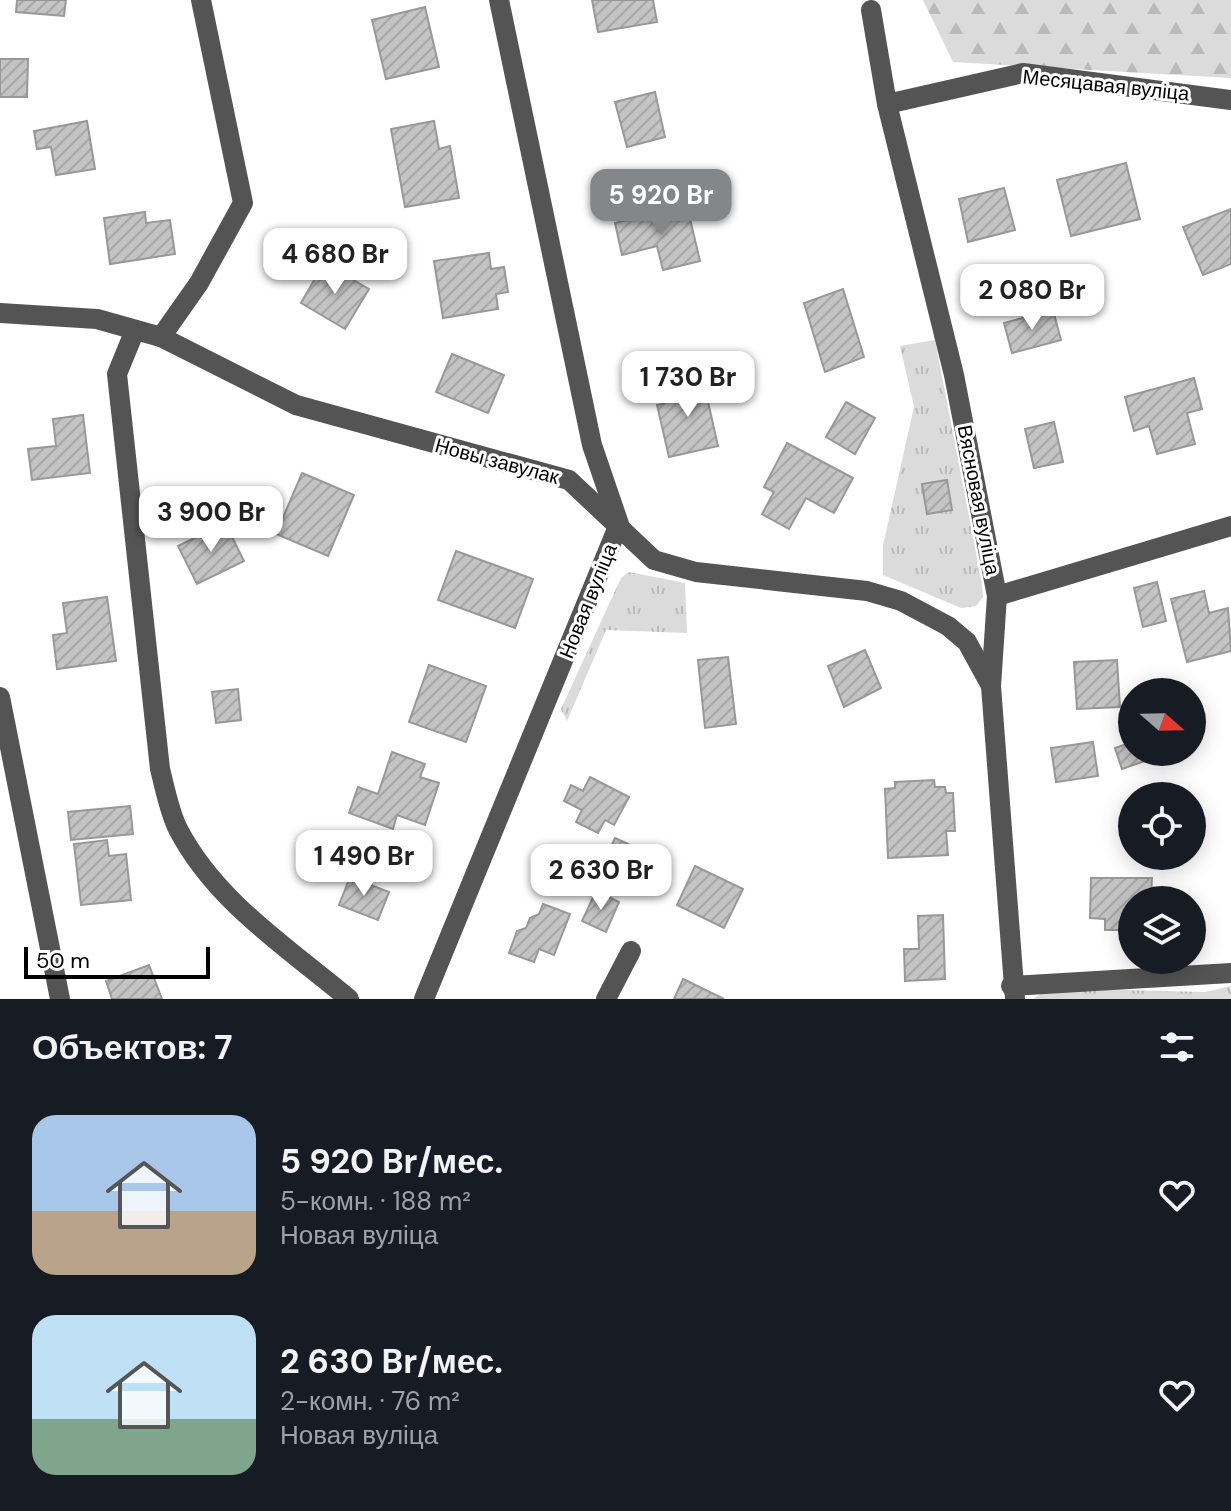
<!DOCTYPE html>
<html lang="ru">
<meta charset="utf-8">
<style>
:root{--surface:#171b24;--page:#242831;--text:#f1f3f6;--muted:#9ea1a6;--accent:#858687}
body{margin:0;font-family:"DM Sans",sans-serif;background:var(--page);color:var(--text);height:100vh;display:flex;flex-direction:column;font-size:30px;white-space:nowrap}
*{box-sizing:border-box;margin:0}
p{font-size:26px;color:var(--muted)}
.icon{flex:none;width:44px;height:44px;fill:none;stroke:currentColor;stroke-width:2;stroke-linecap:round;stroke-linejoin:round}
.map{position:relative;height:999px;overflow:hidden}
.details{display:flex;flex-direction:column;background:var(--surface);flex:1}
.details>*{flex:none}
.needle{width:52px;rotate:110deg}
.fabs{position:absolute;left:1118px;top:678px;display:grid;gap:16px}
.fabs a{display:grid;place-items:center;width:88px;height:88px;border-radius:50%;background:var(--surface);box-shadow:0 4px 20px #0003;font-size:40px}
.scale{position:absolute;left:24px;bottom:20px;width:186px;box-sizing:border-box;padding-left:8px;border:4px solid #000;border-top:0;font-size:22px;line-height:28px;white-space:nowrap;color:#000;-webkit-text-stroke:6px #fff;paint-order:stroke}
.price{position:absolute;translate:-50% -68px;padding:0 18px;border-radius:16px;background:#fff;color:#222;font-size:26px;line-height:52px;filter:drop-shadow(0 2px 4px #0008)}
.price::after{content:'';position:absolute;left:50%;top:48px;width:24px;height:18px;margin-left:-12px;background:inherit;clip-path:polygon(0 0,100% 0,50% 100%)}
.price.on{background:var(--accent);color:#fff}
ul{padding:0;list-style:none}
li{display:flex;align-items:center;gap:24px;height:200px;padding:0 32px}
li span{display:grid;place-items:center;flex:none;width:224px;height:160px;border-radius:24px;color:#555}
li>.icon{margin-inline-start:auto}
span .icon{width:96px;height:96px;fill:#fffc;stroke-width:1}
li b{font-size:34px}
h2{display:flex;justify-content:space-between;align-items:center;height:96px;padding:0 32px;font-size:34px}
.map>svg:first-child{display:block}
.grass{fill:url(#grass-tufts)}
.forest{fill:url(#forest-firs)}
.building{fill:url(#building-hatch);stroke:#989898;stroke-width:2}
.lines{fill:none;stroke-linecap:round;stroke-linejoin:round}
.minor{stroke:#545454;stroke-width:20}
.labels{text-anchor:middle;stroke-width:6;stroke-linejoin:round;paint-order:stroke}
.street-label{font-size:20px;fill:#000;stroke:#fff}
</style>
<div class="map">
<svg width="1231" height="999" viewBox="0 0 1231 999">
<defs>
<pattern id="grass-tufts" width="24" height="20" patternUnits="userSpaceOnUse" patternTransform="scale(2)"><rect width="24" height="20" fill="#dbdbdb"/><path d="M3 7l-1-3M5 7V3M7 7l1-3M15 17l-1-3M17 17v-4M19 17l1-3" fill="none" stroke="#bababa"/></pattern>
<pattern id="forest-firs" width="22" height="20" patternUnits="userSpaceOnUse" patternTransform="scale(2)"><rect width="22" height="20" fill="#dbdbdb"/><path d="M5 1l3.5 6h-7zM16 11l3.5 6h-7z" fill="#bababa"/></pattern>
<pattern id="building-hatch" width="6" height="6" patternUnits="userSpaceOnUse" patternTransform="scale(2)"><rect width="6" height="6" fill="#c4c4c4"/><path d="M-1 1l2-2M0 6l6-6M5 7l2-2" fill="none" stroke="#a7a7a7"/></pattern>
</defs>
<rect width="100%" height="100%" fill="#fff"/>
<g class="grass">
<path d="M935,340L982,584L983,597L976,606L961,608L883,575V545L914,407L900,346Z"/>
<path d="M629,572L685,583L687,633L606,630L567,721L561,709L621,578Z"/>
<path d="M1231,986V999H1033L1049,988L1205,992Z"/>
</g>
<path class="forest" d="M923,0H1231V78L953,62Z"/>
<g class="building">
<path d="M17,0H66L64,16L16,12Z"/>
<path d="M592,0H653L657,22L598,32Z"/>
<path d="M425,7L439,67L386,79L372,20Z"/>
<path d="M0,59H28L27,97H0Z"/>
<path d="M655,92L665,137L627,147L615,102Z"/>
<path d="M87,121L95,169L56,175L51,147L37,149L34,131Z"/>
<path d="M434,121L439,149L450,146L459,198L405,207L391,129Z"/>
<path d="M1126,163L1140,219L1071,236L1057,180Z"/>
<path d="M1004,188L1015,230L968,242L959,199Z"/>
<path d="M687,206L700,261L663,270L657,246L622,255L615,223Z"/>
<path d="M1231,209V264L1203,275L1183,227Z"/>
<path d="M145,212L146,223L170,220L175,254L110,264L104,218Z"/>
<path d="M489,253L491,269L504,267L508,292L496,294L498,309L443,318L434,261Z"/>
<path d="M324,263L369,289L345,329L301,303Z"/>
<path d="M843,289L864,357L825,372L804,303Z"/>
<path d="M1053,310L1061,340L1012,353L1004,323Z"/>
<path d="M452,354L504,375L488,413L436,392Z"/>
<path d="M702,375L718,446L669,457L657,405L678,400L674,382Z"/>
<path d="M1194,378L1202,409L1187,413L1195,444L1157,454L1149,426L1134,431L1125,397Z"/>
<path d="M846,402L875,418L855,454L826,437Z"/>
<path d="M83,415L90,473L32,480L28,449L56,446L53,419Z"/>
<path d="M1054,422L1063,462L1034,468L1025,429Z"/>
<path d="M787,443L853,478L834,513L806,498L789,529L762,514L774,492L764,487Z"/>
<path d="M302,473L354,495L328,556L276,534Z"/>
<path d="M947,480L952,510L927,514L922,484Z"/>
<path d="M225,523L244,561L197,584L178,546Z"/>
<path d="M456,551L533,579L515,628L438,600Z"/>
<path d="M1157,582L1166,621L1143,627L1134,588Z"/>
<path d="M1204,591L1209,613L1228,608L1231,651L1187,662L1171,599Z"/>
<path d="M107,597L116,661L57,669L53,635L67,633L63,603Z"/>
<path d="M865,650L881,688L844,707L828,666Z"/>
<path d="M728,657L736,724L705,728L698,660Z"/>
<path d="M1117,660L1120,707L1077,709L1074,662Z"/>
<path d="M429,665L486,686L466,742L409,722Z"/>
<path d="M238,689L241,720L216,723L212,692Z"/>
<path d="M1093,742L1098,776L1056,782L1051,748Z"/>
<path d="M1132,742V752H1160L1162,755L1122,769L1115,748Z"/>
<path d="M392,752L425,764L420,777L439,783L425,825L397,815L393,829L349,813L358,787L378,794Z"/>
<path d="M590,777L629,797L614,825L605,820L598,833L576,822L582,810L564,801L571,785L583,791Z"/>
<path d="M934,780L935,787H945L946,793H953L955,831H946L948,855L888,858L885,789L895,788V782Z"/>
<path d="M130,806L133,834L71,840L68,812Z"/>
<path d="M615,838L639,849L631,867L607,855Z"/>
<path d="M107,840L109,856L126,854L131,900L81,905L74,844Z"/>
<path d="M695,866L743,889L724,928L677,905Z"/>
<path d="M350,877L389,892L378,920L339,905Z"/>
<path d="M1091,878H1152L1151,900H1132V920H1124V930H1105V919L1090,918Z"/>
<path d="M596,891L619,902L606,932L582,921Z"/>
<path d="M543,904L570,914L554,955L539,949L534,962L509,953L517,931L526,928L530,918L539,914Z"/>
<path d="M943,915L945,979L905,981L904,949H919L918,916Z"/>
<path d="M149,965L162,999H112L106,981Z"/>
<path d="M683,979L724,999H674Z"/>
</g>
<g class="lines">
<g class="minor">
<path d="M871,10L887,104L954,375L997,596L991,686L1015,999"/>
<path d="M887,104L1023,73L1231,100"/>
<path d="M0,313L97,319L161,337L296,405L569,480L654,560L696,572L867,591L901,601L948,626L967,642L991,686"/>
<path d="M135,330L117,374L160,769C165,788 169,811 178,829C215,901 288,948 349,999"/>
<path d="M161,337L199,283L243,203L201,0"/>
<path d="M997,596L1231,526"/>
<path d="M0,697L60,999"/>
<path d="M1011,986L1231,973"/>
<path d="M424,999L619,524L592,445L499,0"/>
<path d="M606,999L631,951"/>
</g>
</g>
<g class="labels">
<g class="street-label">
<text transform="translate(1106 85) rotate(6)" y="7">Месяцавая вуліца</text>
<text transform="translate(497 461) rotate(15)" y="7">Новы завулак</text>
<text transform="translate(979 500) rotate(79)" y="7">Вясновая вуліца</text>
<text transform="translate(588 601) rotate(-68)" y="7">Новая вуліца</text>
</g>
</g>
</svg>
<div class="fabs">
<a><svg class="needle" viewBox="-14 -14 28 28"><path d="M0-13l5 13h-10z" fill="#e53935"/><path d="M0 13l5-13h-10z" fill="#9ea1a6"/></svg></a>
<a><svg class="icon" aria-label="locate" viewBox="0 0 24 24"><circle cx="12" cy="12" r="6"/><path d="M12 2v4M12 18v4M2 12h4M18 12h4"/></svg></a>
<a><svg class="icon" aria-label="layers" viewBox="0 0 24 24"><path d="M12 4l9 5-9 5-9-5zM3 14l9 5 9-5"/></svg></a>
</div>
<div class="scale">50 m</div>
<b class="price on" style="left:661px;top:237px">5 920 Br</b>
<b class="price" style="left:335px;top:296px">4 680 Br</b>
<b class="price" style="left:1032px;top:332px">2 080 Br</b>
<b class="price" style="left:688px;top:419px">1 730 Br</b>
<b class="price" style="left:211px;top:554px">3 900 Br</b>
<b class="price" style="left:364px;top:898px">1 490 Br</b>
<b class="price" style="left:601px;top:912px">2 630 Br</b>
</div>
<section class="details">
<h2>Объектов: 7<svg class="icon" aria-label="filters" viewBox="0 0 24 24"><path d="M4 7h16M4 17h16"/><circle cx="9" cy="7" r="2"/><circle cx="15" cy="17" r="2"/></svg></h2>
<ul>
<li><span style="background:linear-gradient(#a9c7e8 60%,#b9a48a 0)"><svg class="icon" aria-label="home" viewBox="0 0 24 24"><path d="M3 11l9-7 9 7M6 9v11h12V9"/></svg></span><div><b>5 920 Br/мес.</b><p>5-комн. · 188 m²</p><p>Новая вуліца</p></div><svg class="icon" aria-label="heart" viewBox="0 0 24 24"><path d="M12 20l-8-8c-3-5 5-10 8-4 3-6 11-1 8 4z"/></svg></li>
<li><span style="background:linear-gradient(#bfe0f5 65%,#7fa58c 0)"><svg class="icon" aria-label="home" viewBox="0 0 24 24"><path d="M3 11l9-7 9 7M6 9v11h12V9"/></svg></span><div><b>2 630 Br/мес.</b><p>2-комн. · 76 m²</p><p>Новая вуліца</p></div><svg class="icon" aria-label="heart" viewBox="0 0 24 24"><path d="M12 20l-8-8c-3-5 5-10 8-4 3-6 11-1 8 4z"/></svg></li>
</ul>
</section>
